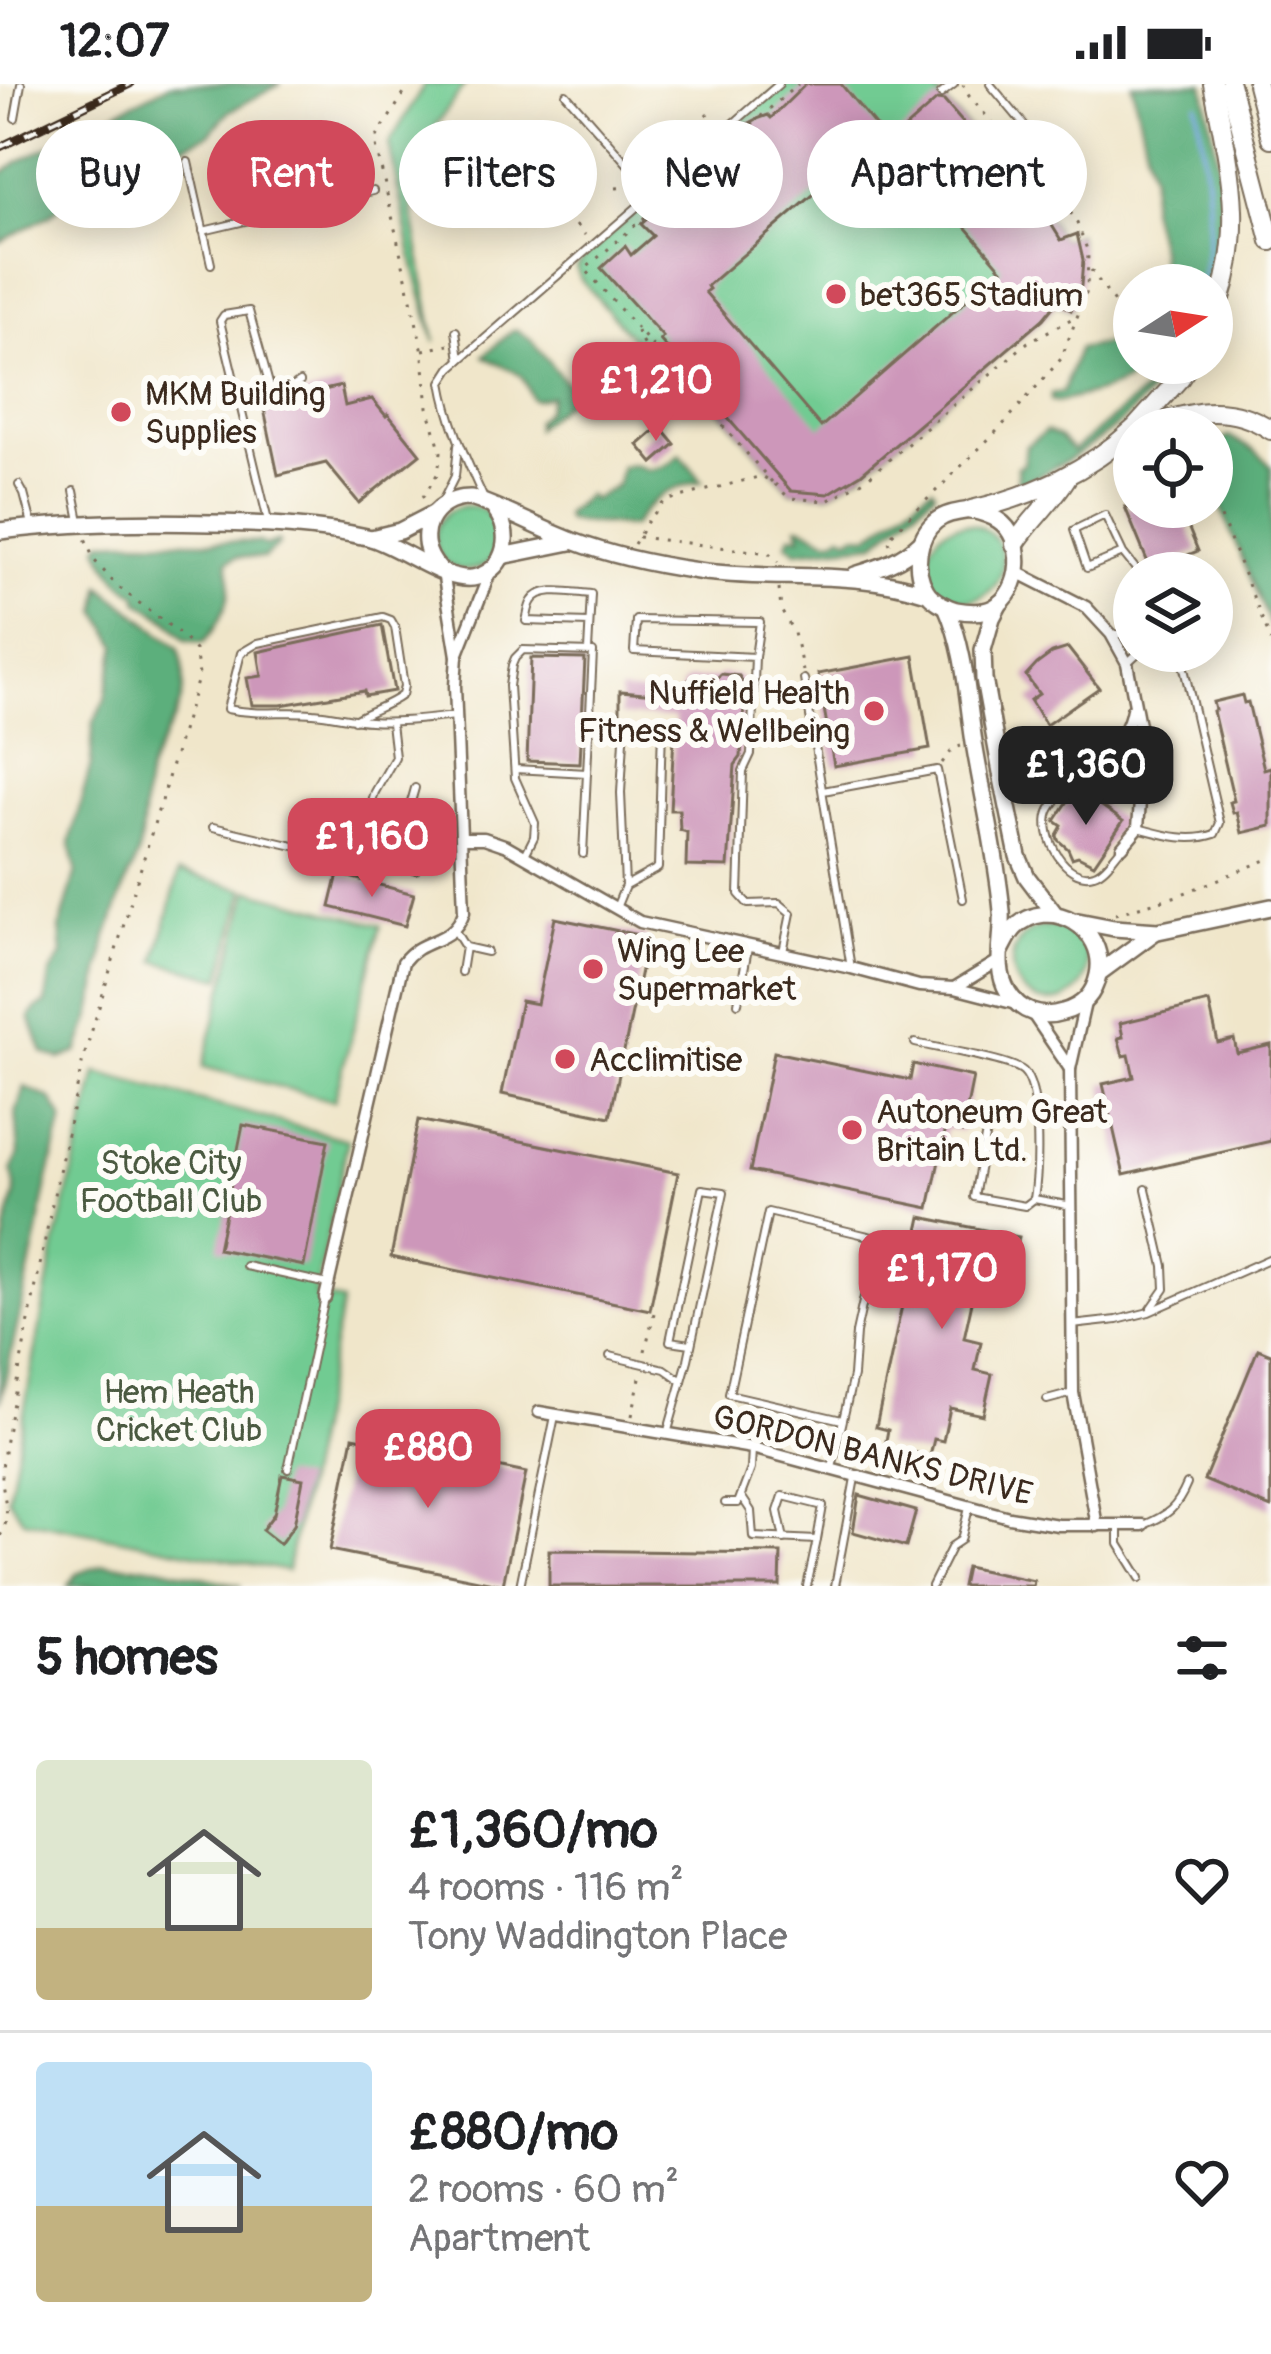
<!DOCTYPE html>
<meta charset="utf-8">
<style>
:root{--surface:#fff;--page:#f6f6f6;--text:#202124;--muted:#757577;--line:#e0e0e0;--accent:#d1495b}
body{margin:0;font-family:Pangolin,sans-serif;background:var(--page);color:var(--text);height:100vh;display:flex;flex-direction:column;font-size:45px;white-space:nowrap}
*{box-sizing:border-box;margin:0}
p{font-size:39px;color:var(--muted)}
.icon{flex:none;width:66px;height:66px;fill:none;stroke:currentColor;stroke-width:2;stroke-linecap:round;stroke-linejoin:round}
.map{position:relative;height:1502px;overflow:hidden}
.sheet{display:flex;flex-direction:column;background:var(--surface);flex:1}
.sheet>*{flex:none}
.hud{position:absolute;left:36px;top:36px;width:1200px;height:108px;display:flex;gap:24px}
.needle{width:78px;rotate:78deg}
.buttons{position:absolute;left:1113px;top:180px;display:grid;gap:24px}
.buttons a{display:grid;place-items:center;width:120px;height:120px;border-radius:50%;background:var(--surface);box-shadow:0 6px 30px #0003;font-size:60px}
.price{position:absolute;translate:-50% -102px;padding:0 27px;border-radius:24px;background:var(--accent);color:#fff;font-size:39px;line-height:78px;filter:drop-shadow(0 3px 6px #0008)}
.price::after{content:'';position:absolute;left:50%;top:72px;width:36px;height:27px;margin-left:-18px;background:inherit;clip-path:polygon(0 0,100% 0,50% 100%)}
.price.current{background:#222;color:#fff}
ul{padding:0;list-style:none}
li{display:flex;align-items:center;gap:36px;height:300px;padding:0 36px}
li+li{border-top:3px solid var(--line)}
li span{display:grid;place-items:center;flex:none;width:336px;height:240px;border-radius:12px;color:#555}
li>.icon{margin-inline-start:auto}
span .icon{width:144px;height:144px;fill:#fffc;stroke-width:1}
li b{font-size:51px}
h2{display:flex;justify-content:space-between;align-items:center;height:144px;padding:0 36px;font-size:51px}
.tag{padding:0 42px;border-radius:54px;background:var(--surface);box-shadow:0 6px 30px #0003;font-size:42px;line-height:108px}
.tag.current{background:var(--accent);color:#fff}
.status{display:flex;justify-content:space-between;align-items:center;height:84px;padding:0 60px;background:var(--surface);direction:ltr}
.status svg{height:33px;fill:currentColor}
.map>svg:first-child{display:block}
.green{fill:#71cb92;stroke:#567a58;stroke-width:3}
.forest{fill:#5caf7c;stroke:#4c6c4d;stroke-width:3}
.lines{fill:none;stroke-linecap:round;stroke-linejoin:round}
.stream{stroke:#74a5de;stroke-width:4.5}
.building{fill:#cd97ba}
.service-casing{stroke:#7a6c5a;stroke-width:10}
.minor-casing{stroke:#7a6c5a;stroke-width:15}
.secondary-casing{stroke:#7a6c5a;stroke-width:20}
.trunk-casing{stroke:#7a6c5a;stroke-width:22}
.path{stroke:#7a6c5a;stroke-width:3;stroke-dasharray:3 9;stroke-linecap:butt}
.service{stroke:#fff;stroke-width:6}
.minor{stroke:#fff;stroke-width:10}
.secondary{stroke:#fff;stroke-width:15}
.trunk{stroke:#fff;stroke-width:18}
.rail-casing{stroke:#3b2a1e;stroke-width:9}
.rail{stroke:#fdfcf7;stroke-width:4.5;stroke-dasharray:14;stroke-linecap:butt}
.poi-dot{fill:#d1495b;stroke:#fdfcf7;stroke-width:4.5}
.labels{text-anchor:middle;stroke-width:12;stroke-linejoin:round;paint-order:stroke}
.poi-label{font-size:33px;fill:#3b2a1e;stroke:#fdfcf7;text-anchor:start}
.park-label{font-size:33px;fill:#4b5a41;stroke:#fdfcf7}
.street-label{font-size:33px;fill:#3b2a1e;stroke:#fdfcf7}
</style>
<div class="status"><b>12:07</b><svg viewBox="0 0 49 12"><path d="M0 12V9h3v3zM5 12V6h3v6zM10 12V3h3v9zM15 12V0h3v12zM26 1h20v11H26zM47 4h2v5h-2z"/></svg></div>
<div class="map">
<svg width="1271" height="1502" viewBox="0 0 1271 1502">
<rect width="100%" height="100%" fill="#fdfcf7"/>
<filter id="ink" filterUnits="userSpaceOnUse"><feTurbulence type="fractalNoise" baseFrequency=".00833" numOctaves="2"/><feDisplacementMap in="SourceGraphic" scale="24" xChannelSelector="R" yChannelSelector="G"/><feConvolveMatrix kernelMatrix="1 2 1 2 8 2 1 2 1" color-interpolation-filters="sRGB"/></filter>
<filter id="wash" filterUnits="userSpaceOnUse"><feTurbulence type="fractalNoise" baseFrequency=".004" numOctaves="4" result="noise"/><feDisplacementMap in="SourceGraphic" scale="48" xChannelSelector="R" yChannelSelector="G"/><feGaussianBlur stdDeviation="2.7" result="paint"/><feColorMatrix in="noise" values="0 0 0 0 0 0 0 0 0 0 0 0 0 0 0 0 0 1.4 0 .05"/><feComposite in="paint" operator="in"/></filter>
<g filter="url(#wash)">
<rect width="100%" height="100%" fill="#f0e6ca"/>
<g class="green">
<path d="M425,0H465L411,77L408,102L435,258L415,186L389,60Z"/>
<path d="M784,0H914L932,3L1051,139L1060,156L1077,150C1084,179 1082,198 1071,226L1056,219L1042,235L861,390L828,410L791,407L721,327L666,274L656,282L580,194L576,183L592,166Z"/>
<circle cx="467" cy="454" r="32"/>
<circle cx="965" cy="478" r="38"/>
<path d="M179,788L245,805L221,894L156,877Z"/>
<path d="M249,806L381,841L334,1017L203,983Z"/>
<circle cx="1050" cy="880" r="38"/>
<path d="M97,989L348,1056L315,1211L342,1218L287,1487L23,1436L8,1414L55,1162Z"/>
</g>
<g class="forest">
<path d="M171,0H281L230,27L209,50L186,61L126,78L92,94L50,131L0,158V91L18,78Z"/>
<path d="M1132,0H1204L1221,96V161L1207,201H1162L1159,165L1149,123L1152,91Z"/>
<path d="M513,246H517L532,257L575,310L536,344V337L546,327L551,312L534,316L531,314C523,282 507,287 484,272Z"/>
<path d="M1134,254V279H1147C1129,306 1087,310 1058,318L1051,317V310L1063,308L1078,265Z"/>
<path d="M1165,279H1171C1138,334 1077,376 1018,401L1017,383L1023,380L1026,362L1046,347L1059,353L1073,367L1150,303Z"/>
<path d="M1229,353C1245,361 1260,368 1271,383V543L1223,429L1212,362Z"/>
<path d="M680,370L702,397C666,404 653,413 632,443L567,437L564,431L587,411L592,416L617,401L621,383C631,379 639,381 647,386C662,384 670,381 680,370Z"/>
<path d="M932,403L935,407L933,410L875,459L797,467L787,459L791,451L801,452L798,442C815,444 827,464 842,450L850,454L855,450L870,451Z"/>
<path d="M128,456L260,458L266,462L278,457L279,460L264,474L237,473L228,477C227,483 229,489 230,496C231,519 217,543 203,559L186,556L168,536L139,518L137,510C118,500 107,483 99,463L102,457Z"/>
<path d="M101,502L178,563C184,577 185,596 182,611C177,639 155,662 148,690C140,723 147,764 128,793L107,853L92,930L78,968L60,975L43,969L30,933L37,924L46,919L50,890L62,871L60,844L76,787L70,759L91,680L93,640L104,618L117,561L98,527Z"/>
<path d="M25,1003L51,1015L63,1035C55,1072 43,1107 39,1144L0,1319V1206L6,1145L16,1109L12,1087L19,1070L16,1029Z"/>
<path d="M104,1480L159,1483L242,1502H68L77,1490Z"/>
</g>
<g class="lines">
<path class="stream" d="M1197,20C1205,82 1217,139 1200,201"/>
</g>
<g id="blocks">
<g class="building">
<path d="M806,0H841L883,51L707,202L709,205L705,208L821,343L1002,185L892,56L937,16L944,17L1051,140L1061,156L1077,150L1083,176L1081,202L1071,226L1057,218L1043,235L861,390L828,410L791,407L660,256L663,253L601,184L625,162L631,171L653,152L641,140L654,129L657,132L701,93L699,91L704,79L722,59L738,45L757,35L768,31L771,34Z"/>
<path d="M341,302L345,322L372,315L386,332L388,330L420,370L359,419L326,379L278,391L263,320Z"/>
<path d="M660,342L675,360L653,379L638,361Z"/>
<path d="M1125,423H1180L1198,467L1151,486Z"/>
<path d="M382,541L394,607L365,612L364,607L281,621H252L247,594L262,592L258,568Z"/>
<path d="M1068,564L1099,604L1046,641L1030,616L1039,610L1026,592L1037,580L1052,569Z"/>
<path d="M914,572L930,665L834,682L818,590Z"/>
<path d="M531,574L585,575L580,679L527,677Z"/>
<path d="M721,590L739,592L745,602L741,673L735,681L728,783L686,782L687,748L680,746L679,726H670L675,634L620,632V607L679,612L682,600L690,595L717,594Z"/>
<path d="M1242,611L1244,619L1248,618L1264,685L1271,683V742L1242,749L1237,728L1233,729L1230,718L1234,717L1213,627L1215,626L1213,618Z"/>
<path d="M1085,710L1123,737L1094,780L1078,772L1072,774L1068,765L1058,756L1057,751L1062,742L1055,737L1072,711L1082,715Z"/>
<path d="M338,790L414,810L405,842L330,823Z"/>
<path d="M555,834L648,853L610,1033L502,1010L521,917L537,920Z"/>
<path d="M1209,918L1218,959L1234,955L1237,969L1271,961V1057L1124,1091L1103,1000L1134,993L1129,971L1123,972L1118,954L1123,953L1120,939Z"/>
<path d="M774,968L910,996L913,980L973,993L962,1048L946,1044L929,1124L750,1087Z"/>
<path d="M418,1036L678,1089L650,1226L391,1173Z"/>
<path d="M243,1041L328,1057L304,1182L218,1165Z"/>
<path d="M921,1133L1019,1153L1006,1216L974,1209L964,1254L981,1258L975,1286L992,1290L983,1331L950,1324L943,1357L934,1355L930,1372L885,1362L888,1346L876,1343Z"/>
<path d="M1258,1265L1271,1270V1424L1204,1396Z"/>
<path d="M353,1353L526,1389L503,1501L330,1466Z"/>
<path d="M282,1391L303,1395L294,1441L280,1460L262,1446L274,1430Z"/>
<path d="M859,1411L916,1427L906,1463L853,1448Z"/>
<path d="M549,1466L781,1469L780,1502H549Z"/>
<path d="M966,1483L1034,1497L1033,1502H962Z"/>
</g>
</g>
</g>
<g filter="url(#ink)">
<use href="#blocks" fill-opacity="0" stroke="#7a6c5a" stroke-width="3"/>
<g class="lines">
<defs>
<g id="service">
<path d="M990,0L1077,104"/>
<path d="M566,10L653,109"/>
<path d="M941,10L954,0"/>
<path d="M15,34L21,0"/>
<path d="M188,78L211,180"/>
<path d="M203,147L373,107"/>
<path d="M456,247L460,276"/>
<path d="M241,316L294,302L300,298"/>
<path d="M19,401L24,410L32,440"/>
<path d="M74,407L80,437"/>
<path d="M484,415C467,377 449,340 442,298L451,284L779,0"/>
<path d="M442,418L455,392L458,362"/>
<path d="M268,437L220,237L224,231L249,227L271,307"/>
<path d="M1123,469L1087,484L1074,446L1105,431L1123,469L1139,489"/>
<path d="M1114,550H1134"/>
<path d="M588,567L591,510C574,509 542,501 532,517C528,523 528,531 526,537L589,539"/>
<path d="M755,573L634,567L636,536L760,538L755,573L751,670L743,687L739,810L748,820L779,819L791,829L783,868"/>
<path d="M1127,579L1140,567"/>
<path d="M804,595L851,884"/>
<path d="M354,636C370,626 388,622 402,611L404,602L395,543L391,536L383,533L258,559L241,569L227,625C261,632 281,626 313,629C332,630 351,636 370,637C398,639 427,635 456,632"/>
<path d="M515,685L587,689L593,568L523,566L515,574L512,581L509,602L515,694L535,739L534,753L525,771"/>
<path d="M823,707L937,686L963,815"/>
<path d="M1110,719L1087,702L1066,704C1061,711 1052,720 1049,728C1040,752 1066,799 1094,790C1105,787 1114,772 1122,763"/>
<path d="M213,743L324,769H339L352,763L366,738L375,708L395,673L391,639"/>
<path d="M1138,744C1164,751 1189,759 1215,750L1220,739L1180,567"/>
<path d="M352,763L416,786"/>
<path d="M583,770L587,689"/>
<path d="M394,778L415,704"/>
<path d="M616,824L625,802L621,709L625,638L662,643L658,784L625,802"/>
<path d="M455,847L465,863L487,868"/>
<path d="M461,888L465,863"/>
<path d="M738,919L748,864"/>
<path d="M915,959C936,964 1011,976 1023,987C1042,1004 1038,1090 1034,1115L1072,1122"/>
<path d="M986,1048L974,1113L1025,1122L1034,1115"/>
<path d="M1146,1105L1164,1182L1165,1205L1151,1225"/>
<path d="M246,1182L328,1200"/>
<path d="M1072,1241L1117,1236L1149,1228L1271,1174"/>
<path d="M610,1272L665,1285L682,1297"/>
<path d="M1047,1316L1073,1309"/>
<path d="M667,1350L688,1276L724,1108L702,1105L670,1257L691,1260"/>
<path d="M832,1384L853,1292L856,1249L877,1154L768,1128L729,1310L842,1336"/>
<path d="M288,1385L325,1214"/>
<path d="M741,1412L751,1427L753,1453L817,1456L807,1502"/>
<path d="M725,1419H738L751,1385L752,1364"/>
<path d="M1144,1441C1168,1431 1177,1424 1187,1400"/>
<path d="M1119,1442V1460L1140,1494"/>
<path d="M784,1455L778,1427L783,1412L823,1422L817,1456"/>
<path d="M520,1502L555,1332"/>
<path d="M835,1502L855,1394"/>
<path d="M932,1502L952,1462L961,1456L969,1424"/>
</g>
<g id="minor">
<path d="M1017,488L1086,523L1111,550L1127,579L1139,641L1142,691L1138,744L1122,763"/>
<path d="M457,572L491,486"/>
<path d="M1086,670C1115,673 1126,686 1139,710"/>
<path d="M1002,694C1013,687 1024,679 1036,675C1077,663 1122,680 1132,625"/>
<path d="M462,754H484L507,762L640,838L851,884L919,902L954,904L1016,920"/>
<path d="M954,904L1000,876"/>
<path d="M1085,919L1070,985L1073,1309L1097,1442"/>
<path d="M1032,929L1070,985"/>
<path d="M325,1214L403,878C422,852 452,862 464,828L455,602L457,572L443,488"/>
<path d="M539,1328L752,1364L1009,1433L1058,1441H1143"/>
</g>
<g id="secondary">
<path d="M971,426C980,428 990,431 998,436C1026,454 1024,507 993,524C983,529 967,528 956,526C945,523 931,515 926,506C913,485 917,452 936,437C946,429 959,428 971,426Z"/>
<path d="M0,447C70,438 141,437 211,439C263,440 316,442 367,453C398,460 448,502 477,493C507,484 513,449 495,426"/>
<path d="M371,454L400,447L433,430"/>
<path d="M502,472L571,458"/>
<path d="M439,485C411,455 430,413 471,414C505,425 538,444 573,457C612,472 656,481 698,487C774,498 852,484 927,509"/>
<path d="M855,491C881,483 901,477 921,458"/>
<path d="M1000,519L992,534L983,566L984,595L1002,694L1018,772L1027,793L1055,830"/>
<path d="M946,522C966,567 967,616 975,665C984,718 997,773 1002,827C1004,854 993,883 1008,908C1020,928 1041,935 1063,928C1082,923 1094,911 1098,891C1108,844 1049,810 1015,844C1009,850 1005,860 1001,867"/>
<path d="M1078,837L1114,844L1158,847L1271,823"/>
<path d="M1099,889L1155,848"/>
</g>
<g id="trunk">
<path d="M1230,0L1271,157"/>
<path d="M1257,0L1271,54"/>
<path d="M1212,239C1248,153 1231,88 1213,0"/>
<path d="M1134,345L1180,294L1190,279"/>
<path d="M1141,345C1186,328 1228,317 1271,346"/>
<path d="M971,426C1031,413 1089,386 1134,345"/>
<path d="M1015,460C1030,436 1052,418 1067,393"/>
</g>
</defs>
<use href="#service" class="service-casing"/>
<use href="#minor" class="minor-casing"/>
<use href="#secondary" class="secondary-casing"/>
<use href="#trunk" class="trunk-casing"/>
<g class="path">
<path d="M410,0L377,53L376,62L422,263L428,323L441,368L438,389L419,419"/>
<path d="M706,29L715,39"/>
<path d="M616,104L631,103L635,107"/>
<path d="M576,141L585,151"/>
<path d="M1091,186L1113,217L1134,256"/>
<path d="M637,247C640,258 649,272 660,275"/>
<path d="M423,266L449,261"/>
<path d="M1146,279L1155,296"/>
<path d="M772,398L585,185L798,0"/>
<path d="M775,400L789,414L827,417L866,395L1028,258L1075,233"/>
<path d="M1212,411L1271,557"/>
<path d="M638,453L769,469L778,478"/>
<path d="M634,460L647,438L665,417L762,392L767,395"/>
<path d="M890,460L888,454L1001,343L1061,275L1087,207L1088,168L1075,134L969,12L963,1"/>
<path d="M779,505L781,526L794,549L803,587"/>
<path d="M942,679L954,664L961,662"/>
<path d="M1115,830L1177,812L1271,774"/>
<path d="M645,1267L654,1229"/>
<path d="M632,1332L641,1289"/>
<path d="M0,1452C13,1431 2,1414 2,1391C2,1377 5,1363 7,1349L52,1120L83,976L199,591L195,566L180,550L117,502L94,476L85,454"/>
</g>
<use href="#service" class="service"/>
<use href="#minor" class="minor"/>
<use href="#secondary" class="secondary"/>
<use href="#trunk" class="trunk"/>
<defs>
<path id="rail" d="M0,63L130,0"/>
</defs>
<use href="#rail" class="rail-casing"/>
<use href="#rail" class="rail"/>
</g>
</g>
<g class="poi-dot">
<circle cx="836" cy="210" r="12"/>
<circle cx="121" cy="328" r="12"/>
<circle cx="874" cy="627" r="12"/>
<circle cx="593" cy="885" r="12"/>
<circle cx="565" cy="975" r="12"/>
<circle cx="852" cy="1046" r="12"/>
</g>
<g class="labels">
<g class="poi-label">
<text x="860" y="222">bet365 Stadium</text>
<text x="145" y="321">MKM Building<tspan x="145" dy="38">Supplies</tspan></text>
<text x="850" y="620" text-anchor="end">Nuffield Health<tspan x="850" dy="38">Fitness &amp; Wellbeing</tspan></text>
<text x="617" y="878">Wing Lee<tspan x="617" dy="38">Supermarket</tspan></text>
<text x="589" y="987">Acclimitise</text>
<text x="876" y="1039">Autoneum Great<tspan x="876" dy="38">Britain Ltd.</tspan></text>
</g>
<g class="park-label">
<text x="171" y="1090">Stoke City<tspan x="171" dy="38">Football Club</tspan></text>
<text x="179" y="1319">Hem Heath<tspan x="179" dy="38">Cricket Club</tspan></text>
</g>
<g class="street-label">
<text transform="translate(873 1370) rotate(14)" y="12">GORDON BANKS DRIVE</text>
</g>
</g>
</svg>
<div class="buttons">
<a><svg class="needle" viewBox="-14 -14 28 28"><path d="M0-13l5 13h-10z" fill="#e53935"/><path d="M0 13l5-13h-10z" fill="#757577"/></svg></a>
<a><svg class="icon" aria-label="locate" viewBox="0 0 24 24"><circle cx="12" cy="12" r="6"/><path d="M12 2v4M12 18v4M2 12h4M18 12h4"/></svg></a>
<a><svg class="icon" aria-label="layers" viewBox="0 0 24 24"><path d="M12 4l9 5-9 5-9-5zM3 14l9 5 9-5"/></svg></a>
</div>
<b class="price" style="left:656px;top:360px">£1,210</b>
<b class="price current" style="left:1086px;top:744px">£1,360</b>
<b class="price" style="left:372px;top:816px">£1,160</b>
<b class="price" style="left:942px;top:1248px">£1,170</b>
<b class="price" style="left:428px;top:1427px">£880</b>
<div class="hud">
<a class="tag">Buy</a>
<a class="tag current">Rent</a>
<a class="tag">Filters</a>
<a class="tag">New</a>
<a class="tag">Apartment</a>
</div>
</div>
<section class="sheet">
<h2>5 homes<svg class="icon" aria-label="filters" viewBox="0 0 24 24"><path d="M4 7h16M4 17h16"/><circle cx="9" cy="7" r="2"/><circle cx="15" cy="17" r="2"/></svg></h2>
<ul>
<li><span style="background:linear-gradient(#dfe7d0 70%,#c2b280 0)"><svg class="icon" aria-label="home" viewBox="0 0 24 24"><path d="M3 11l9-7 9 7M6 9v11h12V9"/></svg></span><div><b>£1,360/mo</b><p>4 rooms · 116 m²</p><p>Tony Waddington Place</p></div><svg class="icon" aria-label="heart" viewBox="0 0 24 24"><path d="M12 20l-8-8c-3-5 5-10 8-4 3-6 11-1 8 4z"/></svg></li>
<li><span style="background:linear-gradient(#bfe0f5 60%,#c2b280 0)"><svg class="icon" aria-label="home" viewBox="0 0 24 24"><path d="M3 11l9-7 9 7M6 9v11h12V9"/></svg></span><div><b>£880/mo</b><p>2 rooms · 60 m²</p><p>Apartment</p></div><svg class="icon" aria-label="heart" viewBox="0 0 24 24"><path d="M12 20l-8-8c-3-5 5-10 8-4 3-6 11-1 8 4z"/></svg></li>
</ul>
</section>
